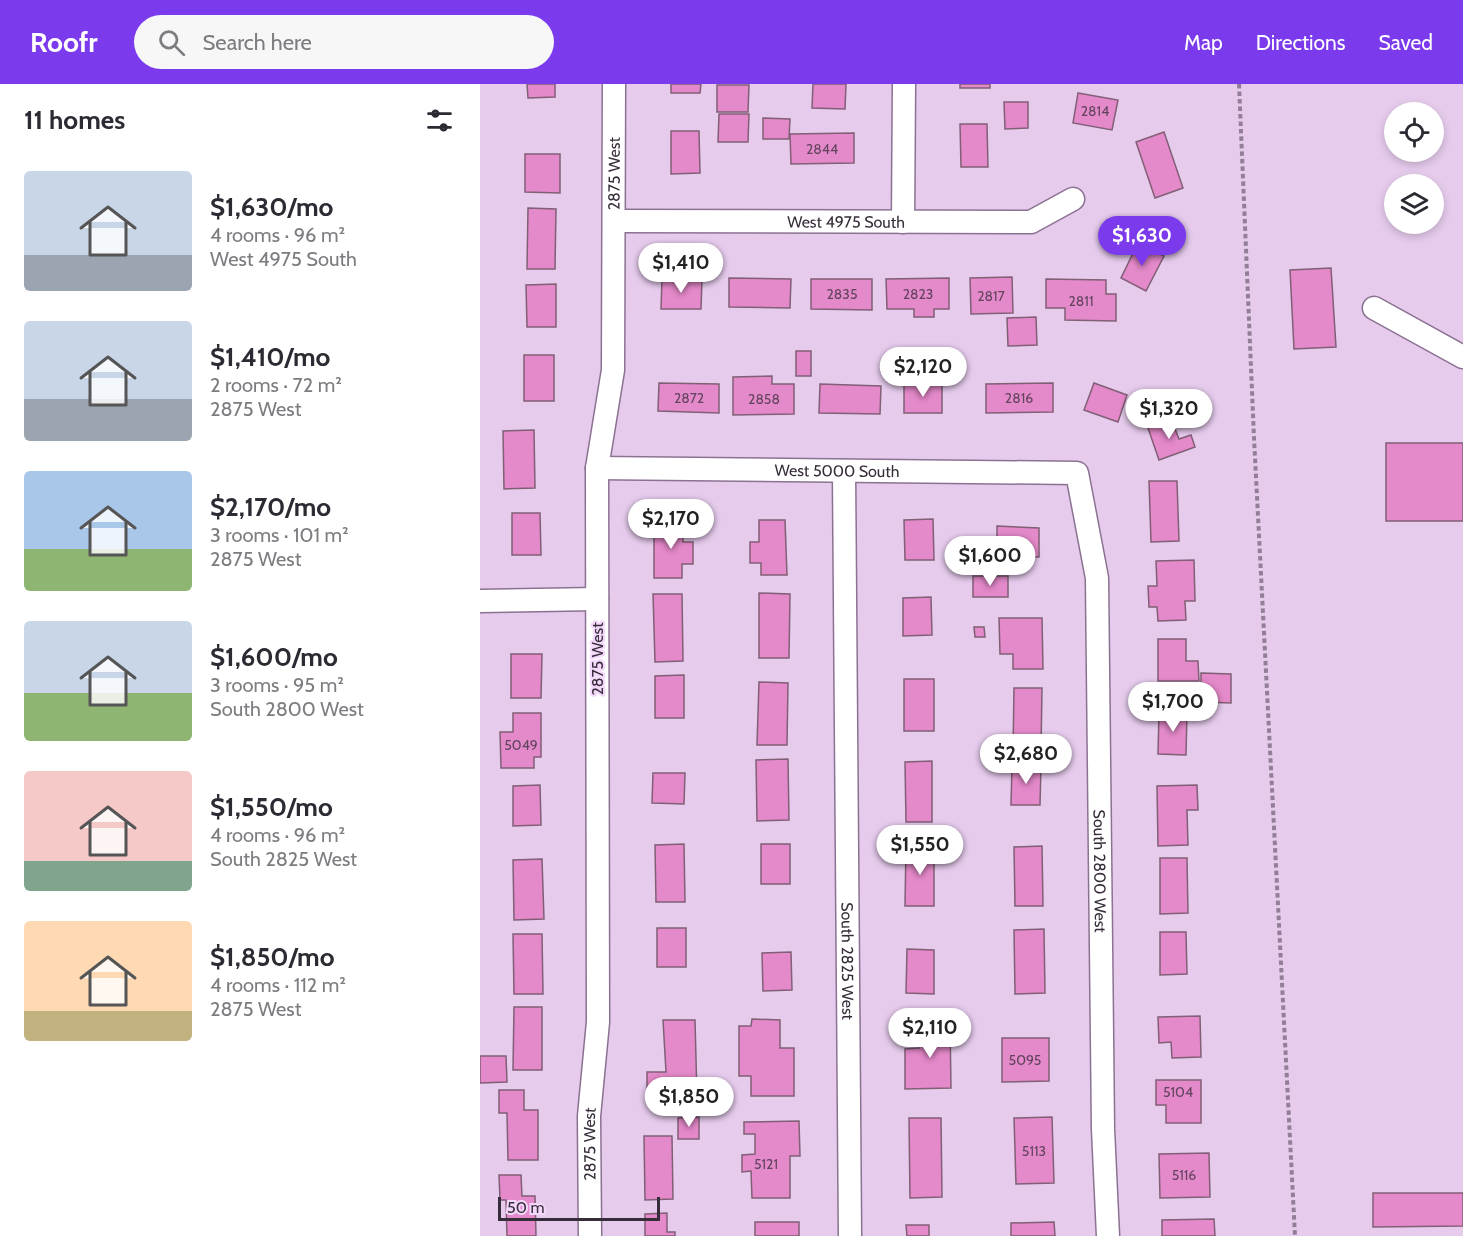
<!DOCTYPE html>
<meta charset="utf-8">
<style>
:root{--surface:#fff;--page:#f7f7f7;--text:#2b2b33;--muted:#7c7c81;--accent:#7c3aed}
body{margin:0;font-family:Cabin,sans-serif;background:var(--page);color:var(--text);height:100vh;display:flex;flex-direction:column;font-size:22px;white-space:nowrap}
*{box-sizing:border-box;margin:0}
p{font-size:20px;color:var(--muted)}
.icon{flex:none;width:33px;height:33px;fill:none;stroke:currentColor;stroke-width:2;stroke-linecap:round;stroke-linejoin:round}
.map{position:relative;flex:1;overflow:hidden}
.panel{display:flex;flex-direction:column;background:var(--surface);width:480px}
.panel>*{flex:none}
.buttons{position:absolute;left:904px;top:18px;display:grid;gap:12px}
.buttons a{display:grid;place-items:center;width:60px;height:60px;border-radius:50%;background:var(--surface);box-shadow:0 3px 9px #0003;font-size:30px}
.scale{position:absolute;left:18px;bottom:15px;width:162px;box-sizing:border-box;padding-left:6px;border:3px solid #372d3a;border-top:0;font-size:16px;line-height:21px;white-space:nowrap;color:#372d3a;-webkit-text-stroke:4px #f3d8fb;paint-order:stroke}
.price{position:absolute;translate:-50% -51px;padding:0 14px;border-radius:21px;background:#fff;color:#222;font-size:20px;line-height:39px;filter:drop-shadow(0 2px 3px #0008)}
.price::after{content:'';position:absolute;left:50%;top:36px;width:18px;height:14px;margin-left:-9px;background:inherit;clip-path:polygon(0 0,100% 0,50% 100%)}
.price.active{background:var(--accent);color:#fff}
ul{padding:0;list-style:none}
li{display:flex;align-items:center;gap:18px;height:150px;padding:0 24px}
li span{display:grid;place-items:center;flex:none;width:168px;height:120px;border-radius:6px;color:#555}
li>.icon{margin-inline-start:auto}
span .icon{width:72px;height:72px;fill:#fffc;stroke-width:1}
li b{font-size:26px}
h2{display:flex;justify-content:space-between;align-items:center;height:72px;padding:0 24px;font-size:26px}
header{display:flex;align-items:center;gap:36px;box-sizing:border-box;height:84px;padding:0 30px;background:var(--accent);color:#fff}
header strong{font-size:28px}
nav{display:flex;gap:33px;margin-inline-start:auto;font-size:21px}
.search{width:420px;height:54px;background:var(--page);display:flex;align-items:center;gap:15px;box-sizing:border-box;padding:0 21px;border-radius:33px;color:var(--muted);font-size:22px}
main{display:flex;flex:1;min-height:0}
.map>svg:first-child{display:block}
.building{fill:#e489c9;stroke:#815f76;stroke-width:1.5}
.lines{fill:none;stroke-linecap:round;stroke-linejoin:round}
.minor-casing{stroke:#8b7292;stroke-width:25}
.path{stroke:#927f97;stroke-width:4;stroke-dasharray:4.5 3;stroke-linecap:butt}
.minor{stroke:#fff;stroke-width:22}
.labels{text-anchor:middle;stroke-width:4.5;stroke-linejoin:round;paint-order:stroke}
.number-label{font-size:14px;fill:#62445e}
.street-label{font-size:16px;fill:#372d3a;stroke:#f3d8fb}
</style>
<header>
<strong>Roofr</strong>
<div class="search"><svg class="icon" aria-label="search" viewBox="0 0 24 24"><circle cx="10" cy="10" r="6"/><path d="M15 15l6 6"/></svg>Search here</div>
<nav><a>Map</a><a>Directions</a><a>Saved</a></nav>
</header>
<main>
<section class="panel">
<h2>11 homes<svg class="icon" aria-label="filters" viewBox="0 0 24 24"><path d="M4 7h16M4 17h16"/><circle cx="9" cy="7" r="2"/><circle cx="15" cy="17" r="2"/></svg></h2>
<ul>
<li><span style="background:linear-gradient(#c9d6e8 70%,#9aa5b1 0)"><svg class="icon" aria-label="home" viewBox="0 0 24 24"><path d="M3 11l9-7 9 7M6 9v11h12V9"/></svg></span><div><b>$1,630/mo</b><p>4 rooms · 96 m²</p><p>West 4975 South</p></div></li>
<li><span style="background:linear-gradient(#c9d6e8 65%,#9aa5b1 0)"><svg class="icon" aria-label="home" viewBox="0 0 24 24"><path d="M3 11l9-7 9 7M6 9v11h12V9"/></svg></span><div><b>$1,410/mo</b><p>2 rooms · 72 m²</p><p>2875 West</p></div></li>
<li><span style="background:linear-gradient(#a9c7e8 65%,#8fb573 0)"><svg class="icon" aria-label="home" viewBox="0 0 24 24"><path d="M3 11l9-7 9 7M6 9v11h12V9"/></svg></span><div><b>$2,170/mo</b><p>3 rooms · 101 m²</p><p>2875 West</p></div></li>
<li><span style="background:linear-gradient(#c9d6e8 60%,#8fb573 0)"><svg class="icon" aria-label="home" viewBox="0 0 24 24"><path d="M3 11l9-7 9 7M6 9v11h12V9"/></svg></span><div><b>$1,600/mo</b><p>3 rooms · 95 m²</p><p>South 2800 West</p></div></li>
<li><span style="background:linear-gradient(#f6c9c9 75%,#7fa58c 0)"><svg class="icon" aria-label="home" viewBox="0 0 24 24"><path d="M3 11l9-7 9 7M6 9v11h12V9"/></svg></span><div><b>$1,550/mo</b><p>4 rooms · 96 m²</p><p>South 2825 West</p></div></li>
<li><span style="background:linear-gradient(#ffd9b3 75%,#c2b280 0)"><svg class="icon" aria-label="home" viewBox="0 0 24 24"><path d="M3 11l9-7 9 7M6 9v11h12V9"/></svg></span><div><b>$1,850/mo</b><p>4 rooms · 112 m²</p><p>2875 West</p></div></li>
</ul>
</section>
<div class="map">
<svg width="983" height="1152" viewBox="0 0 983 1152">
<rect width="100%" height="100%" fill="#e6cbed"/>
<g class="building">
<path d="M47,0H75V13L48,14Z"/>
<path d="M191,0H221L220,9H191Z"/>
<path d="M333,0H366L365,25L332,24Z"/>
<rect x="480" y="0" width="30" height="4"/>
<path d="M237,1H269L268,28H237Z"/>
<path d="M598,9L638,16L632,46L593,39Z"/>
<path d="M524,18H548V44L525,45Z"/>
<path d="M239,30H269L268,58H238Z"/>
<path d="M283,34L310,35L309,55H283Z"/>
<path d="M480,40H507L508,83H481Z"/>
<path d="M191,47H219L220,89L191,90Z"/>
<path d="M684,48L703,104L675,114L656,58Z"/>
<path d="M374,49V79L311,80L310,50Z"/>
<path d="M45,70H80V109L45,108Z"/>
<path d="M48,124L76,125L75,185H47Z"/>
<path d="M658,159L684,172L666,207L641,194Z"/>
<path d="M851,184L856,263L814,265L810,186Z"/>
<path d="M532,193L533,229L491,230L490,194Z"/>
<path d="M182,194L222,195L221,225H181Z"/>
<path d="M249,194L311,195L310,224L249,223Z"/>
<path d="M469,194V225H454V233H434V225H407L406,195Z"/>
<path d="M331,195H392V226L331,225Z"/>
<path d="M566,195L626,196V210H636V237L585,236V224H566Z"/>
<path d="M76,200V243H47L46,201Z"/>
<path d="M556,233L557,261L528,262L527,234Z"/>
<rect x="316" y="267" width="15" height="25"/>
<rect x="44" y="271" width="30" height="46"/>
<path d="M292,292V300H314V330L253,331V293Z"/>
<path d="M179,299L239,300V329L178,327Z"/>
<path d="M573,299V328L506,329V300Z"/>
<path d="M614,299L647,311L638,338L604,326Z"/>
<path d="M340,300L401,302L400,330L339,329Z"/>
<rect x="424" y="300" width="38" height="29"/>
<path d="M691,335L699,355L711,351L715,363L679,376L668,344Z"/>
<path d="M54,346L55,404L24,405L23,347Z"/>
<rect x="906" y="359" width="77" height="78"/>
<path d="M669,397H697L699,457L671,458Z"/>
<path d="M32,429H60L61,471H32Z"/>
<path d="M453,435L454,476H425L424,436Z"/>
<path d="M279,436H305L307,491H281V479H270V458H279Z"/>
<path d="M174,437H203V458H213V480H202V494H174Z"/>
<path d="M517,442L559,444V473H537V479L517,478Z"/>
<path d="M714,476L715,517H705L706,536L678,537L677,523H669L668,502H677L676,477Z"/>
<rect x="493" y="492" width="35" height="21"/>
<path d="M279,509L310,510L309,574H279Z"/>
<path d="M173,510H202L203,577L175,578Z"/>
<path d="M451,513L452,551L423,552V514Z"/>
<path d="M519,534H562L563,585H533V570H520Z"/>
<path d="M494,543H504L505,553H495Z"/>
<path d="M678,555H706V577H718L719,597H678Z"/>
<path d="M31,570H62L61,614H31Z"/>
<path d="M721,589L751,590V619L721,618Z"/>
<path d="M204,591V634H175V592Z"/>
<rect x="424" y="595" width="30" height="52"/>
<path d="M279,598L308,599L307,661H277Z"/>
<path d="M534,604H562L561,668L533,667Z"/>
<path d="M679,628H707L706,671L678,670Z"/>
<path d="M33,629H61V673H54V684H21L20,648H33Z"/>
<path d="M308,675L309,736L277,737L276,676Z"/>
<path d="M452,677V738H426L425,678Z"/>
<path d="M532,681H561L560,721H531Z"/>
<path d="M173,689H205L204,720L172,719Z"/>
<path d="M60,701L61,741L33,742V702Z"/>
<path d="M717,701L718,726H707L708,761L678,762L677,702Z"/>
<path d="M204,760L205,818H176L175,761Z"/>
<rect x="281" y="760" width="29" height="40"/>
<path d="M426,761L454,762V822H425Z"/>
<path d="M562,762L563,822H535L534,763Z"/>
<path d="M680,774H707L708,829L680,830Z"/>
<path d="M62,775L64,835L34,836L33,776Z"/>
<rect x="177" y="844" width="29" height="39"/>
<path d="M564,845L565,909L535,910L534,846Z"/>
<path d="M680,848H706L707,890L680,891Z"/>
<path d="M33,850H62L63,910H34Z"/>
<path d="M427,865L454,866V910L426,909Z"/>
<path d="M311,868L312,906L283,907L282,869Z"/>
<path d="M34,923H62V986H33Z"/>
<path d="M720,932L721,973L692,974L691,958L679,959L678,933Z"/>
<path d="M272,935L300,936V964H314V1012H271V992H259V942H271Z"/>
<path d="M183,936H215L217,1013L167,1014V988H186Z"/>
<path d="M470,939L471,1004L425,1005V965L439,964L438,940Z"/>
<path d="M522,954H569V997L522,998Z"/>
<path d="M0,972H26L27,998L0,999Z"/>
<path d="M676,996H721V1039H686V1021H676Z"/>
<path d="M19,1006H44V1026H58V1076H28L27,1029H19Z"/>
<path d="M219,1033V1055H198V1034Z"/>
<path d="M572,1033L574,1099L536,1100L534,1034Z"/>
<path d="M429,1034H461L462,1113L430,1114Z"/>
<path d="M319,1037L320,1072H310V1114H272L271,1087L262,1088V1071L275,1070V1050H264V1038Z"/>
<path d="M164,1052H192L193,1115L165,1116Z"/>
<path d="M729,1069L730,1113L680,1114L679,1070Z"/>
<path d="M19,1091H41L42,1112H55L56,1152H27L26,1116H20Z"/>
<path d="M893,1109H983V1142L893,1143Z"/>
<path d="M187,1129V1148H195V1152H165V1130Z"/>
<path d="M734,1135L735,1152H682V1136Z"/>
<rect x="275" y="1138" width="44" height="14"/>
<path d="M574,1138L575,1152H531V1139Z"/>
<path d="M426,1141H449V1152H427Z"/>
</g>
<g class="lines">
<defs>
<g id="minor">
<path id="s1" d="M134,137L551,138L593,115"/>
<path d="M423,138L424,0"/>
<path d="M894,224L983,273"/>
<path id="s2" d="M117,384L597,389L617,494L623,1045L628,1152"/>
<path id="s3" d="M364,387L370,1152"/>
<path d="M0,517L117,515"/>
<path id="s4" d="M110,1152L109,1032L118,938L117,384L133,286L134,0"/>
</g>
</defs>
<use href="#minor" class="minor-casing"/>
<path class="path" d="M759,0L774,354L815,1152"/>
<use href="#minor" class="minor"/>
</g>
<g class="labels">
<g class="number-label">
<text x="615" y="32">2814</text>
<text x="342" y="70">2844</text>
<text x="362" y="215">2835</text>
<text x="438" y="215">2823</text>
<text x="511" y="217">2817</text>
<text x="601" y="222">2811</text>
<text x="209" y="319">2872</text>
<text x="539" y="319">2816</text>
<text x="284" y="320">2858</text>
<text x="41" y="666">5049</text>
<text x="545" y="981">5095</text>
<text x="698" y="1013">5104</text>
<text x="554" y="1072">5113</text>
<text x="286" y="1085">5121</text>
<text x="704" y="1096">5116</text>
</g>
<g class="street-label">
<text dy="6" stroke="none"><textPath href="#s4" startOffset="1064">2875 West</textPath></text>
<text dy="6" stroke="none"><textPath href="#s1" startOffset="232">West 4975 South</textPath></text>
<text dy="6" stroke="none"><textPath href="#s2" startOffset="240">West 5000 South</textPath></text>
<text transform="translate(117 575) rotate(-90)" y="6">2875 West</text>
<text dy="6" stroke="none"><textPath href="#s2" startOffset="880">South 2800 West</textPath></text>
<text dy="6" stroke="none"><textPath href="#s3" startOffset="490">South 2825 West</textPath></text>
<text dy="6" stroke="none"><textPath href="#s4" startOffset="92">2875 West</textPath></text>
</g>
</g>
</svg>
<div class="buttons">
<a><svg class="icon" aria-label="locate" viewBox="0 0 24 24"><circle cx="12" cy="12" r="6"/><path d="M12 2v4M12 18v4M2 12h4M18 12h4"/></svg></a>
<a><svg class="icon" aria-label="layers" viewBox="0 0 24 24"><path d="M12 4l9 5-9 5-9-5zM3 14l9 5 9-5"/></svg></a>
</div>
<div class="scale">50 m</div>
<b class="price active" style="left:662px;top:183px">$1,630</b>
<b class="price" style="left:201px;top:210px">$1,410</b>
<b class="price" style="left:443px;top:314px">$2,120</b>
<b class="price" style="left:689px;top:356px">$1,320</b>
<b class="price" style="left:191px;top:466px">$2,170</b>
<b class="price" style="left:510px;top:503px">$1,600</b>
<b class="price" style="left:693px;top:649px">$1,700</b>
<b class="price" style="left:546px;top:701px">$2,680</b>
<b class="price" style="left:440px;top:792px">$1,550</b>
<b class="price" style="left:450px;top:975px">$2,110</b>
<b class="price" style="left:209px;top:1044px">$1,850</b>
</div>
</main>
